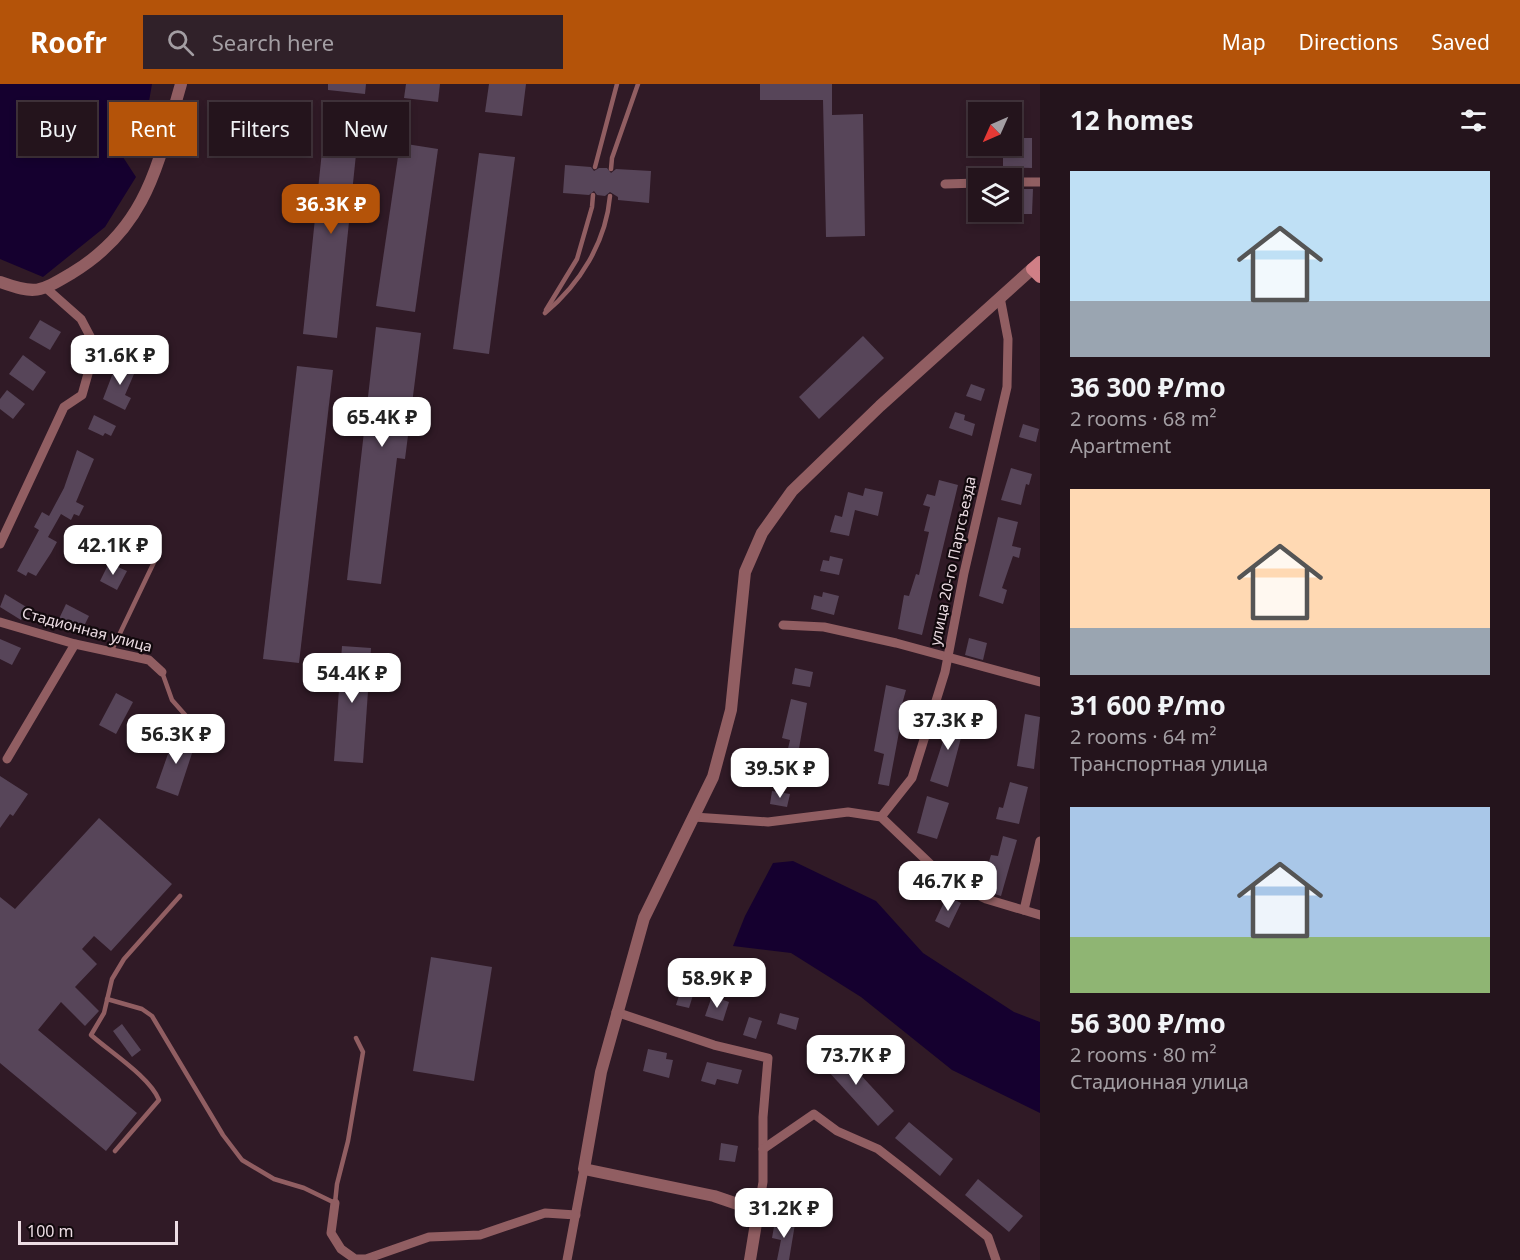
<!DOCTYPE html>
<meta charset="utf-8">
<style>
:root{--surface:#24141c;--page:#302129;--text:#f1f3f6;--muted:#a39ea3;--line:#41333b;--accent:#b45309}
body{margin:0;font-family:"Noto Sans",sans-serif;background:var(--page);color:var(--text);height:100vh;display:flex;flex-direction:column;font-size:22px;white-space:nowrap}
*{box-sizing:border-box;margin:0}
p{font-size:20px;color:var(--muted)}
.icon{flex:none;width:33px;height:33px;fill:none;stroke:currentColor;stroke-width:2;stroke-linecap:round;stroke-linejoin:round}
.map{position:relative;flex:1;overflow:hidden}
.drawer{display:flex;flex-direction:column;background:var(--surface);width:480px}
.drawer>*{flex:none}
.top-card{position:absolute;left:18px;top:18px;width:570px;height:54px;display:flex;gap:12px}
.needle{width:39px;rotate:225deg}
.controls{position:absolute;left:968px;top:18px;display:grid;gap:12px}
.controls a{display:grid;place-items:center;width:54px;height:54px;border-radius:0px;background:var(--surface);box-shadow:0 3px 9px #0003,0 0 0 2px var(--line);font-size:30px}
.scale{position:absolute;left:18px;bottom:15px;width:160px;box-sizing:border-box;padding-left:6px;border:3px solid #eddde4;border-top:0;font-size:16px;line-height:21px;white-space:nowrap;color:#eddde4;-webkit-text-stroke:4px #12090d;paint-order:stroke}
.price{position:absolute;translate:-50% -51px;padding:0 14px;border-radius:12px;background:#fff;color:#222;font-size:20px;line-height:39px;filter:drop-shadow(0 2px 3px #0008)}
.price::after{content:'';position:absolute;left:50%;top:36px;width:18px;height:14px;margin-left:-9px;background:inherit;clip-path:polygon(0 0,100% 0,50% 100%)}
.price.selected{background:var(--accent);color:#fff}
ul{padding:0;list-style:none}
li{display:grid;align-content:center;gap:12px;height:318px;padding:0 30px}
li span{display:grid;place-items:center;height:186px;border-radius:0px;color:#555}
li>.icon{margin-inline-start:auto}
span .icon{width:108px;height:108px;fill:#fffc;stroke-width:1}
li b{font-size:26px}
h2{display:flex;justify-content:space-between;align-items:center;height:72px;padding:0 30px;font-size:26px}
.chip{padding:0 21px;border-radius:0px;background:var(--surface);box-shadow:0 3px 9px #0003,0 0 0 2px var(--line);font-size:21px;line-height:54px}
.chip.selected{background:var(--accent);color:#fff}
header{display:flex;align-items:center;gap:36px;box-sizing:border-box;height:84px;padding:0 30px;background:var(--accent);color:#fff}
header strong{font-size:28px}
nav{display:flex;gap:33px;margin-inline-start:auto;font-size:21px}
.search{width:420px;height:54px;background:var(--page);display:flex;align-items:center;gap:15px;box-sizing:border-box;padding:0 21px;border-radius:0px;color:var(--muted);font-size:22px}
main{display:flex;flex:1;min-height:0}
.map>svg:first-child{display:block}
.water{fill:#15002f}
.building{fill:#574559}
.lines{fill:none;stroke-linecap:round;stroke-linejoin:round}
.service{stroke:#915e62;stroke-width:4.5}
.minor{stroke:#915e62;stroke-width:9}
.tertiary{stroke:#915e62;stroke-width:12}
.secondary{stroke:#d07f86;stroke-width:12}
.labels{text-anchor:middle;stroke-width:4.5;stroke-linejoin:round;paint-order:stroke}
.street-label{font-size:15px;fill:#eddde4;stroke:#12090d}
</style>
<header>
<strong>Roofr</strong>
<div class="search"><svg class="icon" aria-label="search" viewBox="0 0 24 24"><circle cx="10" cy="10" r="6"/><path d="M15 15l6 6"/></svg>Search here</div>
<nav><a>Map</a><a>Directions</a><a>Saved</a></nav>
</header>
<main>
<div class="map">
<svg width="1040" height="1176" viewBox="0 0 1040 1176">
<rect width="100%" height="100%" fill="#301a26"/>
<g class="water">
<path d="M0,0H152L147,29L127,43L121,70L136,93L105,143L43,193L0,175Z"/>
<path d="M793,777L876,817L923,869L1014,928L1040,938V1029L952,986L861,913L791,869L733,862L745,832L773,779Z"/>
</g>
<g class="building">
<path d="M328,0H366L365,10L328,6Z"/>
<path d="M406,0H440L438,18L404,14Z"/>
<path d="M489,0H526L522,32L485,28Z"/>
<path d="M760,0H832V31L863,30L865,152L826,153L823,16H760Z"/>
<path d="M324,48L358,51L337,254L303,250Z"/>
<path d="M1011,54H1032V84L1003,83V62H1011Z"/>
<path d="M400,59L438,65L415,228L376,222Z"/>
<path d="M479,69L515,73L489,270L453,265Z"/>
<path d="M565,81L591,83L594,87L599,84H607L611,89L616,85L651,87L649,119L618,116V113L610,108L605,112L597,111L594,107L589,111L563,109Z"/>
<path d="M1011,105H1033L1032,130H1011Z"/>
<path d="M40,236L61,248L50,266L29,254Z"/>
<path d="M376,243L421,249L405,375L397,374L381,500L347,496Z"/>
<path d="M863,252L884,274L819,335L799,313Z"/>
<path d="M23,271L46,288L33,307L9,290Z"/>
<path d="M126,279L137,283L125,311L131,314L125,326L103,315L116,281L124,284Z"/>
<path d="M297,282L333,286L299,579L263,575Z"/>
<path d="M971,300L985,305L981,317L966,312Z"/>
<path d="M7,306L25,320L13,335L0,325V315Z"/>
<path d="M955,328L965,331L964,336L975,340L972,352L949,344Z"/>
<path d="M94,331L116,342L111,352L105,349L103,352L88,345Z"/>
<path d="M1023,340L1039,345L1036,358L1019,353Z"/>
<path d="M77,366L94,375L76,418L84,422L79,432L74,430L71,436L61,430L48,453L57,458L51,469L36,492L28,488L26,492L17,487L39,446L34,443L42,428L49,432L64,404Z"/>
<path d="M1011,384L1032,390L1029,401L1026,400L1021,421L1001,416Z"/>
<path d="M939,396L958,401L922,551L898,545L904,511L909,512L916,490L919,491L929,448L924,447L930,423L923,421L927,410L935,412Z"/>
<path d="M865,404L883,408L878,432L855,426L849,452L830,448L835,431L842,433L848,408L863,412Z"/>
<path d="M998,433L1018,438L1012,462L1021,464L1019,474L1013,472L1002,504L1007,506L1003,520L979,512Z"/>
<path d="M830,472L843,475L839,491L820,487L823,476L829,477Z"/>
<path d="M109,479L127,487L117,506L100,497Z"/>
<path d="M823,508L839,512L834,531L811,525L814,511L822,513Z"/>
<path d="M5,510L28,524L21,536L0,523Z"/>
<path d="M66,520L89,532L80,550L57,539Z"/>
<path d="M969,554L987,559L983,576L965,571Z"/>
<path d="M0,555L21,564L12,581L0,575Z"/>
<path d="M342,562L371,564L363,679L334,677Z"/>
<path d="M795,584L813,588L810,603L792,600Z"/>
<path d="M886,601L906,606L899,631L902,632L889,702L878,700L884,670L874,667Z"/>
<path d="M116,609L133,618L116,650L99,641Z"/>
<path d="M791,615L807,619L795,687L776,684L779,672L786,673L790,656L782,654Z"/>
<path d="M1025,630L1040,633L1034,685L1017,682Z"/>
<path d="M949,631L966,635L948,703L930,697L946,648Z"/>
<path d="M175,650L196,657L178,712L156,704Z"/>
<path d="M0,692L28,710L13,732L10,730L0,744Z"/>
<path d="M1010,698L1028,703L1019,740L996,735L999,723L1003,724Z"/>
<path d="M772,707L790,710L787,723L770,720Z"/>
<path d="M927,712L949,719L937,755L917,749Z"/>
<path d="M99,734L172,800L111,867L94,852L82,865L97,880L75,903L99,927L85,942L61,918L38,946L137,1029L106,1067L0,979V813L15,825Z"/>
<path d="M1003,752L1017,756L1001,812L982,806L990,785L987,784L991,771L998,772Z"/>
<path d="M947,812L961,819L949,844L935,837Z"/>
<path d="M431,873L492,883L474,997L413,987Z"/>
<path d="M681,905L694,908L689,924L676,921Z"/>
<path d="M712,912L729,918L723,937L705,932Z"/>
<path d="M780,929L799,934L796,946L777,940Z"/>
<path d="M749,933L762,937L756,955L743,951Z"/>
<path d="M122,940L141,966L132,973L113,947Z"/>
<path d="M834,962L894,1027L878,1042L818,976Z"/>
<path d="M648,965L667,969L666,975L673,976L669,994L643,987Z"/>
<path d="M707,978L742,986L738,1000L717,995L715,1001L701,997Z"/>
<path d="M909,1038L953,1075L940,1092L895,1054Z"/>
<path d="M721,1059L738,1062L735,1078L719,1076Z"/>
<path d="M978,1095L1023,1132L1009,1148L965,1111Z"/>
<path d="M775,1137L795,1140L789,1176H777L781,1156L772,1154Z"/>
</g>
<g class="lines">
<g class="service">
<path d="M595,83L617,0"/>
<path d="M611,85L612,74L638,0"/>
<path d="M546,226L577,175L592,123L593,111"/>
<path d="M545,229C580,200 606,158 610,112"/>
<path d="M111,568L156,474"/>
<path d="M162,588L172,616L202,650"/>
<path d="M107,915L142,925L152,932L223,1051L242,1076L274,1095L304,1104L335,1119L337,1100L348,1057L363,968L356,954"/>
<path d="M115,1067L159,1016C150,993 110,968 91,951L104,929L112,895L124,875L180,812"/>
</g>
<g class="minor">
<path d="M1011,98H1040"/>
<path d="M945,100L978,99"/>
<path d="M0,460L64,323L82,311L91,279V254L81,235L46,204"/>
<path d="M0,538L75,560L149,576L162,588"/>
<path d="M783,541L824,543L896,559L1040,598"/>
<path d="M7,675L75,560"/>
<path d="M694,733L768,738L848,728L881,733L946,795L986,815L1040,831"/>
<path d="M881,733L912,694L945,588L964,489L1007,303L1008,255L1000,213"/>
<path d="M1024,826L1040,757"/>
<path d="M616,928L714,961L768,974L763,1033V1098L758,1127"/>
<path d="M763,1065L814,1030L837,1047L878,1065L905,1086L988,1153L996,1176"/>
<path d="M335,1119L331,1149L341,1165L355,1175H366L429,1153L480,1151L545,1129L576,1131"/>
<path d="M567,1176L584,1085"/>
</g>
<g class="tertiary">
<path d="M0,198C36,211 40,208 72,189C148,143 158,79 181,0"/>
<path d="M750,1176L758,1127L714,1112L584,1085L601,988L644,834L713,693L731,626L745,488L762,449L792,407L880,322L1032,185"/>
</g>
<path class="secondary" d="M1040,178L1032,185L1040,193"/>
</g>
<g class="labels">
<g class="street-label">
<text transform="translate(953 477) rotate(-78)" y="5">улица 20-го Партсъезда</text>
<text transform="translate(87 546) rotate(15)" y="5">Стадионная улица</text>
</g>
</g>
</svg>
<div class="controls">
<a><svg class="needle" viewBox="-14 -14 28 28"><path d="M0-13l5 13h-10z" fill="#e53935"/><path d="M0 13l5-13h-10z" fill="#a39ea3"/></svg></a>
<a><svg class="icon" aria-label="layers" viewBox="0 0 24 24"><path d="M12 4l9 5-9 5-9-5zM3 14l9 5 9-5"/></svg></a>
</div>
<div class="scale">100 m</div>
<b class="price selected" style="left:331px;top:151px">36.3K ₽</b>
<b class="price" style="left:120px;top:302px">31.6K ₽</b>
<b class="price" style="left:382px;top:364px">65.4K ₽</b>
<b class="price" style="left:113px;top:492px">42.1K ₽</b>
<b class="price" style="left:352px;top:620px">54.4K ₽</b>
<b class="price" style="left:948px;top:667px">37.3K ₽</b>
<b class="price" style="left:176px;top:681px">56.3K ₽</b>
<b class="price" style="left:780px;top:715px">39.5K ₽</b>
<b class="price" style="left:948px;top:828px">46.7K ₽</b>
<b class="price" style="left:717px;top:925px">58.9K ₽</b>
<b class="price" style="left:856px;top:1002px">73.7K ₽</b>
<b class="price" style="left:784px;top:1155px">31.2K ₽</b>
<div class="top-card">
<a class="chip">Buy</a>
<a class="chip selected">Rent</a>
<a class="chip">Filters</a>
<a class="chip">New</a>
</div>
</div>
<section class="drawer">
<h2>12 homes<svg class="icon" aria-label="filters" viewBox="0 0 24 24"><path d="M4 7h16M4 17h16"/><circle cx="9" cy="7" r="2"/><circle cx="15" cy="17" r="2"/></svg></h2>
<ul>
<li><span style="background:linear-gradient(#bfe0f5 70%,#9aa5b1 0)"><svg class="icon" aria-label="home" viewBox="0 0 24 24"><path d="M3 11l9-7 9 7M6 9v11h12V9"/></svg></span><div><b>36 300 ₽/mo</b><p>2 rooms · 68 m²</p><p>Apartment</p></div></li>
<li><span style="background:linear-gradient(#ffd9b3 75%,#9aa5b1 0)"><svg class="icon" aria-label="home" viewBox="0 0 24 24"><path d="M3 11l9-7 9 7M6 9v11h12V9"/></svg></span><div><b>31 600 ₽/mo</b><p>2 rooms · 64 m²</p><p>Транспортная улица</p></div></li>
<li><span style="background:linear-gradient(#a9c7e8 70%,#8fb573 0)"><svg class="icon" aria-label="home" viewBox="0 0 24 24"><path d="M3 11l9-7 9 7M6 9v11h12V9"/></svg></span><div><b>56 300 ₽/mo</b><p>2 rooms · 80 m²</p><p>Стадионная улица</p></div></li>
</ul>
</section>
</main>
